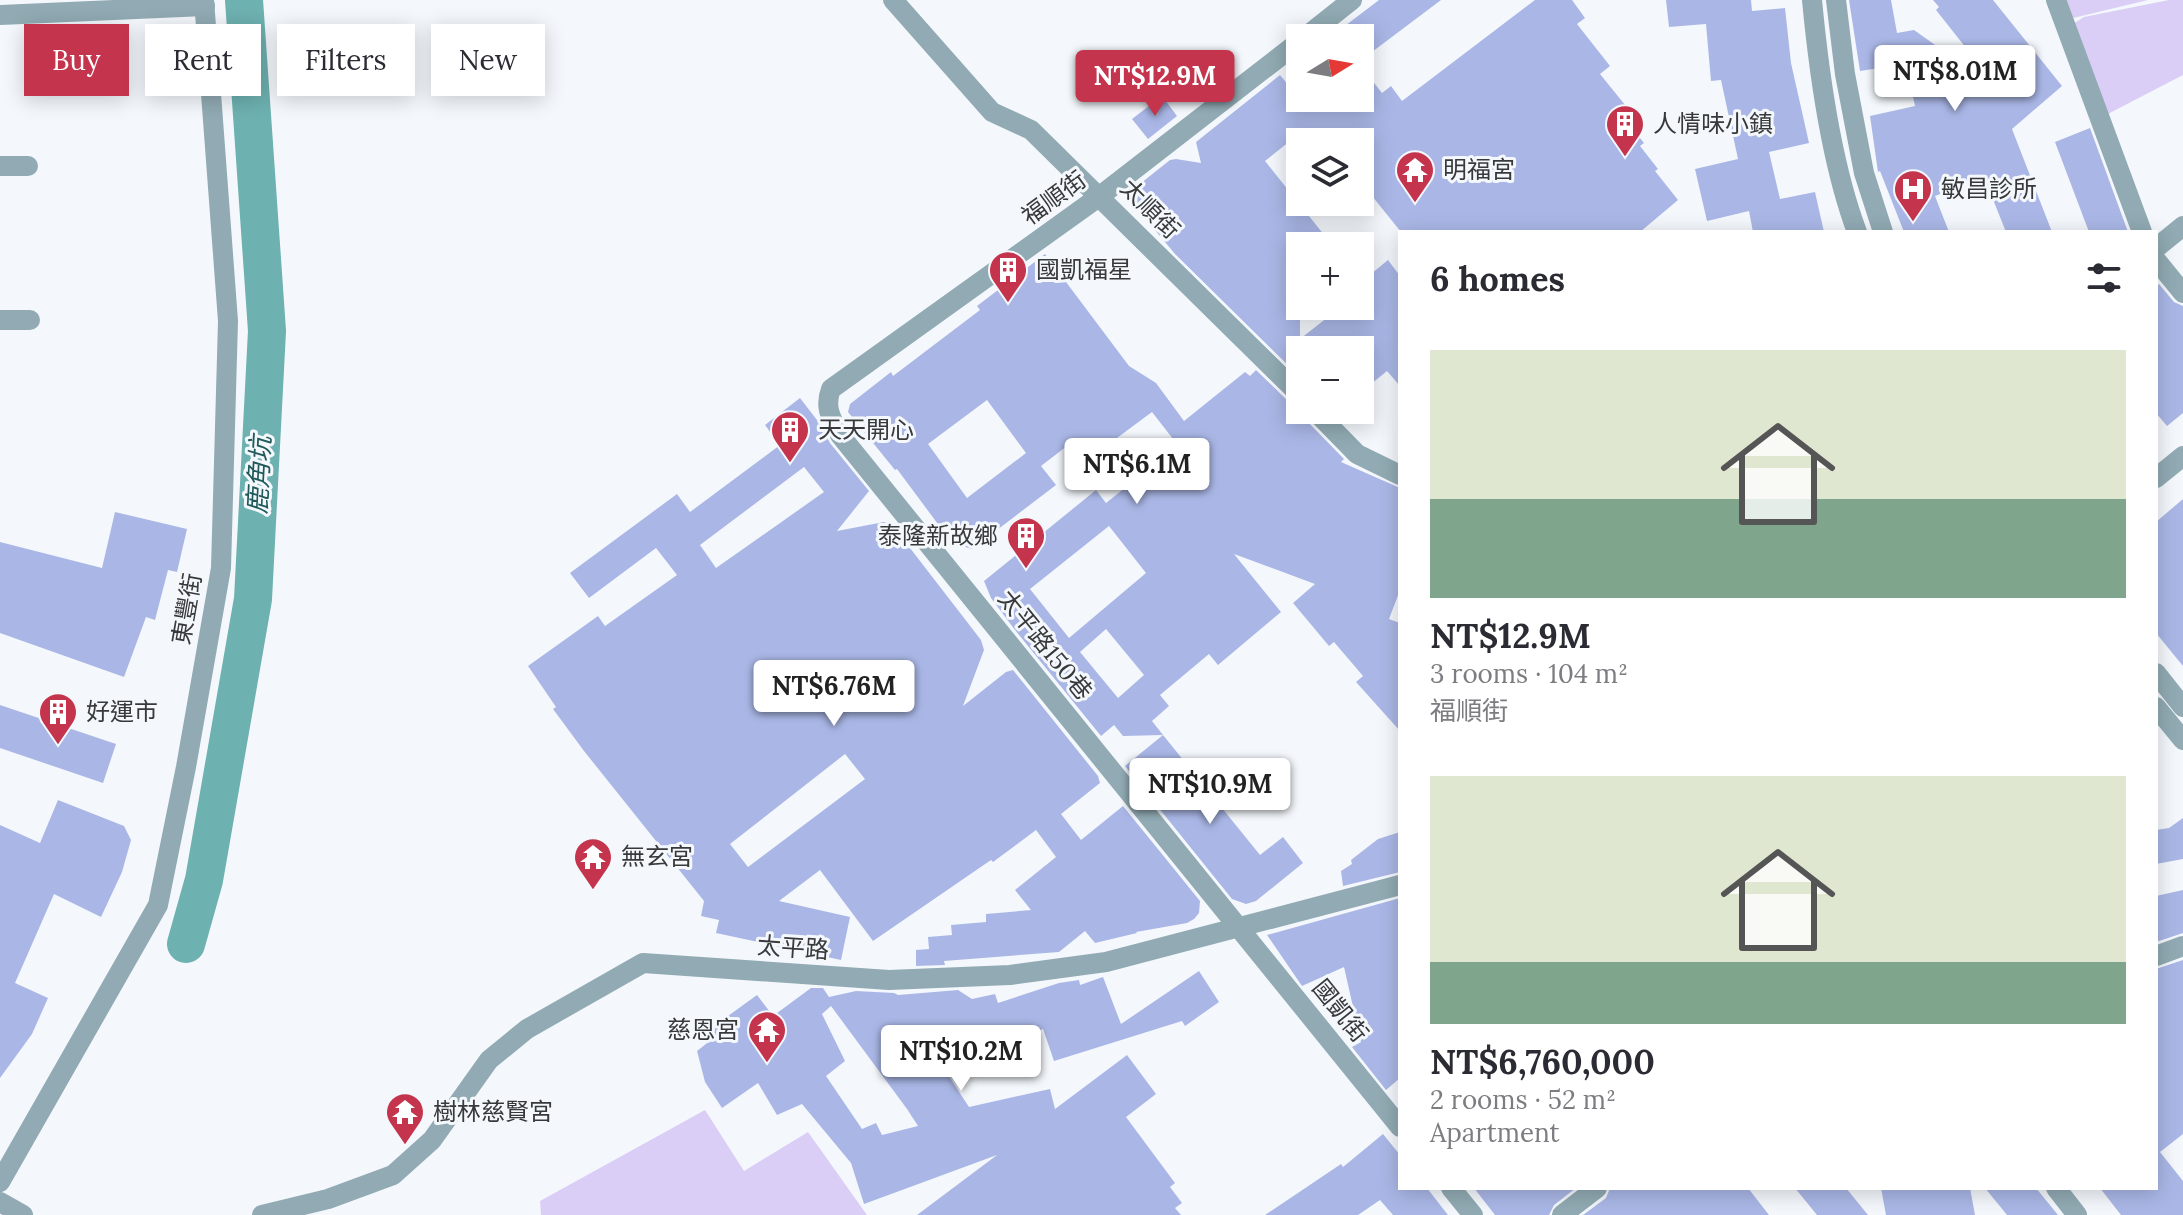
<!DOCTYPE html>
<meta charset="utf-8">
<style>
:root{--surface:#fff;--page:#f2f2f3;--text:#2b2b33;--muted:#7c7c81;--accent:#c4344d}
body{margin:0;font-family:Lora,"Noto Sans TC",serif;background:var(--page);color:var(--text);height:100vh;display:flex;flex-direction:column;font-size:30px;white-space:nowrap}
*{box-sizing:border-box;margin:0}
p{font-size:26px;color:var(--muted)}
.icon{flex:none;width:44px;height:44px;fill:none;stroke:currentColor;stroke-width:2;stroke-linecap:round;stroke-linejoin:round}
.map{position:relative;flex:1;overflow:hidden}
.panel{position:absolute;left:1398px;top:230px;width:760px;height:960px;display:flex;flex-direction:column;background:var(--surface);border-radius:0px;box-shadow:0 4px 20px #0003}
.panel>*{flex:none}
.guide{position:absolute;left:24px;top:24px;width:760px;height:72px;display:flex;gap:16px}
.needle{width:52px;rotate:79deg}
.buttons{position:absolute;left:1286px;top:24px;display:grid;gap:16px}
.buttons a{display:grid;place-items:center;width:88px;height:88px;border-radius:0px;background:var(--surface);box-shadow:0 4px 20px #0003;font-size:40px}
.price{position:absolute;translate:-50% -68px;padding:0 18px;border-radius:8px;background:#fff;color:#222;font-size:26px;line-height:52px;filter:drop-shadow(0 2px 4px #0008)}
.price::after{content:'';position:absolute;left:50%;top:48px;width:24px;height:18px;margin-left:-12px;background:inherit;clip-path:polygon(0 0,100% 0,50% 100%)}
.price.active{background:var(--accent);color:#fff}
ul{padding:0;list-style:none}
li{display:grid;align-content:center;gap:16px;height:424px;padding:0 32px}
li span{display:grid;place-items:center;height:248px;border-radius:0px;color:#555}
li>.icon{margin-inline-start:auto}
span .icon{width:144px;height:144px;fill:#fffc;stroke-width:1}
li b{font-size:34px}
h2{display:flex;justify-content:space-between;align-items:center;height:96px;padding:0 32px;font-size:34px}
.tag{padding:0 28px;border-radius:0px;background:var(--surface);box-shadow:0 4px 20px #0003;font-size:28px;line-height:72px}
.tag.active{background:var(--accent);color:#fff}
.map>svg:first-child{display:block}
.green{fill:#dacef6}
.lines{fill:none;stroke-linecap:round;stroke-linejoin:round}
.river{stroke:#6db1b0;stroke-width:38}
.building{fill:#aab7e6;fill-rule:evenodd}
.minor{stroke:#91aab3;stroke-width:20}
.labels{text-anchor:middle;stroke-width:6;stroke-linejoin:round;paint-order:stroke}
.poi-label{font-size:24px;fill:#37393a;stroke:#f4f8fc;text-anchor:start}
.street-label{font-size:24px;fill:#37393a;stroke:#f4f8fc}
.water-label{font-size:26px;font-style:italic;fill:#1f5959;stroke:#f4f8fc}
</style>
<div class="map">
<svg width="2183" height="1215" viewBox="0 0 2183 1215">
<rect width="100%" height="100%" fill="#f4f8fc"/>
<g class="green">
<path d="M2066,0H2148L2069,19Z"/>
<path d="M2169,0H2183V75L2104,116L2073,24L2084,17Z"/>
<path d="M705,1110L744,1171L808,1132L867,1215H541L540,1201Z"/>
</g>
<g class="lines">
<path class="river" d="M186,944L204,880L253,599L267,331L244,0"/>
</g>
<g class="building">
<path d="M1379,0H1441L1360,61V38H1329Z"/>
<path d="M1535,0H1572L1585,18L1577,24L1610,66L1600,74L1634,116L1627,122L1644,143L1640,146L1658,169L1655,171L1678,200L1640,232H1401L1360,181V142H1299L1295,137L1265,161L1333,246H1300V339L1342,306H1360V283L1388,260L1400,276V386L1387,371L1360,393V350H1300V377L1175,254L1126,195L1170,160L1176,159L1201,163L1196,142L1280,75L1299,98H1360V65L1382,93L1391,86L1402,101Z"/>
<path d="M1666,0H1751L1752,11L1785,8L1791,63L1809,143L1769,152L1780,199L1815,192L1824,232H1753L1749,211L1707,221L1695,169L1738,159L1721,80L1711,81L1706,24L1669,27Z"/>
<path d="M1849,0H1891L1897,33L1914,30L2000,91L1936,10L1939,7L1933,0H1993L2062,86L2012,129L2052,232H2006L1984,177L1935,196L1949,232H1904L1880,171L1878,172L1870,116L1915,106L1906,64L1860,71Z"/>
<path d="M1162,96L1177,116L1148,139L1132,119Z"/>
<path d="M2090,128L2128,232H2089L2055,142Z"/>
<path d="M1045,254L1129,366L1156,383L1184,421L1245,372L1250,376L1256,370L1291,404L1300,408L1305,419L1344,459L1341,462L1400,488V590L1389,619L1400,623V731L1356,682L1363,676L1334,642L1329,646L1293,603L1315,584L1234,554L1281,612L1218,665L1209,654L1160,695L1169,706L1152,721L1163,735L1123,736L1114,725L1101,736L1015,630L991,598L984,581L1096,490L1106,503L1136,479L1129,469L1150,454L1205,480L1152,412L1090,458L1076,439L1041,466L1056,485L972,549L952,543L897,469L895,470L848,412L850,404L891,372L893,376L980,310L977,306ZM987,400L1026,453L967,498L928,444ZM1109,526L1146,573L1069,638L1030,589ZM1106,629L1144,675L1118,698L1080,652Z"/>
<path d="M2159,284L2174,302L2183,306V413L2167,426L2156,413V286Z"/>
<path d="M800,398L820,424L830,443L869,491L837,531L884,522L893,526L981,640L984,650L963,706L1006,672L1013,670L1098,776L1100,783L1061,814L1081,840L1123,806L1200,901L1199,913L1194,919L1187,923L1136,932L1137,933L1095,943L1085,931L1059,952L944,961L945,965L916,966V950L929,949L928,937L952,935L951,925L986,922V914L1031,910L1015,890L1056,857L1036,830L993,862L991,860L873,941L820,870L779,901L850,917L841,960L716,933L719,920L701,916L704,901L584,751L553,709L556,707L528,666L598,616L605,626L677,575L656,548L589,598L570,573L677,494L690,512L780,445L765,425ZM804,467L824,492L716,568L700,545ZM845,754L865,779L748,867L730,844Z"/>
<path d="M2183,499V666L2156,633V522Z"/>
<path d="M115,512L187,529L177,572L168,570L155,620L146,617L124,677L0,633V542L102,568Z"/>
<path d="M0,705L116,744L103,783L0,748Z"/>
<path d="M1163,735L1260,855L1283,837L1303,863L1256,901L1246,904L1232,899L1125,766Z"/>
<path d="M58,800L124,826L131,840L122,872L101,917L54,894L15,983L48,998L32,1034L0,1078V825L40,843Z"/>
<path d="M2183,818V859L2156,864V830L2169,828Z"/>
<path d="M1400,832V872L1343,886L1341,871L1352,864L1351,860L1378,839Z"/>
<path d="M2183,890V933L2156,942V896Z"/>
<path d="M1400,898V1078L1386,1090L1352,1047L1361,1042L1344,967L1302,986L1267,935Z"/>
<path d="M2183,960V1134L2160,1152L2183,1181V1215H2121L2100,1188H2156V969Z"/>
<path d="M1199,971L1219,1002L1185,1026L1182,1021L1054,1061L1043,1029L1010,1041L1015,1056L988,1066L985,1058L946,1072L969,1107L1050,1089L1055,1109L1127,1055L1156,1094L1126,1117L1175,1183L1170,1187L1182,1203L1175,1208L1181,1215H917L997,1155L864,1204L851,1163L802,1104L777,1115L758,1083L722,1108L705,1082L697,1051L716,1036L710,1029L757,995L773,1016L811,988H823L829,997L856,991L894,993L898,995L958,990L972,999L995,994L998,1003L1059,983L1079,980L1080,985L1103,977L1121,1024ZM831,1006L907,1109L918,1126L882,1135L876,1123L862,1129L826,1076L845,1061L822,1014Z"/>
<path d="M1383,1134L1400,1155V1188H1427L1448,1215H1393L1380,1200L1358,1215H1265L1341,1164L1343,1167Z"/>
<path d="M1474,1188H1576L1554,1205L1549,1215H1495Z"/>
<path d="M1610,1188H1748L1769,1215H1583L1606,1198Z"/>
<path d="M1795,1188H1846L1868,1215H1817Z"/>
<path d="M1881,1188H1970L1975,1215H1886Z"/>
<path d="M1985,1188H2036L2058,1215H2007Z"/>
</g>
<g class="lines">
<g class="minor">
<path d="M893,0L992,112L1031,130L1300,395"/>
<path d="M1812,0C1819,74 1831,163 1857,232"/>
<path d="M1836,0L1845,74L1864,173L1883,232"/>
<path d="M2056,0L2142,232"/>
<path d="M0,15L205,6"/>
<path d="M1304,38L1352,0"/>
<path d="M1300,41L1100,196L831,389C824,407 831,418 840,435L1400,1127"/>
<path d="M0,166H28"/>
<path d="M2156,248L2183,226"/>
<path d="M2156,260L2183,293"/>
<path d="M0,320H30"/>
<path d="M1314,410L1357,454L1400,475"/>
<path d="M2156,478L2183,456"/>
<path d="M2156,673L2183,707"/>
<path d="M2156,707L2183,740"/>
<path d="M2156,956L2183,946"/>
<path d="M0,1182L158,905L186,767L221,568L228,321L204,0"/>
<path d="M1451,1188L1473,1215"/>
<path d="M2056,1188L2077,1215"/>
<path d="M0,1202L23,1215"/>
<path d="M262,1215L328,1199L393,1175L432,1140L489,1060L527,1029L643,963L889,980L1010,975L1106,962L1400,885"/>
<path d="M1562,1215L1597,1188"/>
</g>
</g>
<defs>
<symbol id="building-pin" viewBox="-11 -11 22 30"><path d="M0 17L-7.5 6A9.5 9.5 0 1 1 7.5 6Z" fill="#c4344d" stroke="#f4f8fc"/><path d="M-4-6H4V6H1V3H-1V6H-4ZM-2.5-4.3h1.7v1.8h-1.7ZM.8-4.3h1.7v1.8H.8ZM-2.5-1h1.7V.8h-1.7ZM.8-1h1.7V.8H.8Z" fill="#fff"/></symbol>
<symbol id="temple-pin" viewBox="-11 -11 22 30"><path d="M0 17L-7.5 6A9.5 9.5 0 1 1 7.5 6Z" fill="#c4344d" stroke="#f4f8fc"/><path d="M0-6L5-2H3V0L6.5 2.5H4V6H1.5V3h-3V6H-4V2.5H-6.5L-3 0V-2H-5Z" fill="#fff"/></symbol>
<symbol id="hospital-pin" viewBox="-11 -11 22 30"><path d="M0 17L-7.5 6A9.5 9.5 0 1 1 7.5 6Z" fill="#c4344d" stroke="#f4f8fc"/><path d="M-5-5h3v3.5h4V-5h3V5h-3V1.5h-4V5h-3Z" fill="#fff"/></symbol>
</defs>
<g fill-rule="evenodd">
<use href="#building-pin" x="1603" y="102" width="44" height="60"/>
<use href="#temple-pin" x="1393" y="148" width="44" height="60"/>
<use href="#hospital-pin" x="1891" y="167" width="44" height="60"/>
<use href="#building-pin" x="986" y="248" width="44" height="60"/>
<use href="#building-pin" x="768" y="408" width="44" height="60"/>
<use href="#building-pin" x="1004" y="514" width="44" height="60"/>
<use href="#building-pin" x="36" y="690" width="44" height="60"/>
<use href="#temple-pin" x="571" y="835" width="44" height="60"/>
<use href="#temple-pin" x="745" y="1008" width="44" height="60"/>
<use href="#temple-pin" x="383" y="1090" width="44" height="60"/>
</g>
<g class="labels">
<g class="poi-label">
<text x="1653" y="132">人情味小鎮</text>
<text x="1443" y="178">明福宮</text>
<text x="1941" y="197">敏昌診所</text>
<text x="1036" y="278">國凱福星</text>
<text x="818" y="438">天天開心</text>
<text x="998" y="544" text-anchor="end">泰隆新故鄉</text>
<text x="86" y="720">好運市</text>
<text x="621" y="865">無玄宮</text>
<text x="739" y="1038" text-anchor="end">慈恩宮</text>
<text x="433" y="1120">樹林慈賢宮</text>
</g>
<g class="street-label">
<text transform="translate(1054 198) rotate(-36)" y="8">福順街</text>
<text transform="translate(1150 209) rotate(45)" y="8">太順街</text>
<text transform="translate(187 609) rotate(-80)" y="8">東豐街</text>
<text transform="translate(1045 645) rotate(51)" y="8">太平路150巷</text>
<text transform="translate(793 948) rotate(4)" y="8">太平路</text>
<text transform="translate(1340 1011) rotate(51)" y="8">國凱街</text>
</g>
<g class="water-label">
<text transform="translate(259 475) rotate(-87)" y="9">鹿角坑</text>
</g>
</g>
</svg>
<div class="buttons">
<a><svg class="needle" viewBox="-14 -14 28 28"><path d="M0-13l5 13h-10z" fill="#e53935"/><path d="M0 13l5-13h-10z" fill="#7c7c81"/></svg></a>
<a><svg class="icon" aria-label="layers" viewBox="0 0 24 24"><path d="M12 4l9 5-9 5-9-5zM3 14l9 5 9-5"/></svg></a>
<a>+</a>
<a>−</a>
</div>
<b class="price" style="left:1955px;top:113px">NT$8.01M</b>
<b class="price active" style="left:1155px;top:118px">NT$12.9M</b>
<b class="price" style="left:1137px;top:506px">NT$6.1M</b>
<b class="price" style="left:834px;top:728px">NT$6.76M</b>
<b class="price" style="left:1210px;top:826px">NT$10.9M</b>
<b class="price" style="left:961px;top:1093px">NT$10.2M</b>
<div class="guide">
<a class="tag active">Buy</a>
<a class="tag">Rent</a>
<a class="tag">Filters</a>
<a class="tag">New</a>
</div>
<section class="panel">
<h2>6 homes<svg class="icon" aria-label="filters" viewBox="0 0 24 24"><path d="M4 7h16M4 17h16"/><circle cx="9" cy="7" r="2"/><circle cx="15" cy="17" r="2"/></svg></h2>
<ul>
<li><span style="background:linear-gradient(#dfe7d0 60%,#7fa58c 0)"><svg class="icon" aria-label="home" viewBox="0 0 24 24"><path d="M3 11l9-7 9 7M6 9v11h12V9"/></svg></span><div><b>NT$12.9M</b><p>3 rooms · 104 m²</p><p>福順街</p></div></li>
<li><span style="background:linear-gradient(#dfe7d0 75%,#7fa58c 0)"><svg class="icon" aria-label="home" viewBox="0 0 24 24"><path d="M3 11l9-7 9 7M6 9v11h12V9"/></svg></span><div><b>NT$6,760,000</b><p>2 rooms · 52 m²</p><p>Apartment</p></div></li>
</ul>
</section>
</div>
